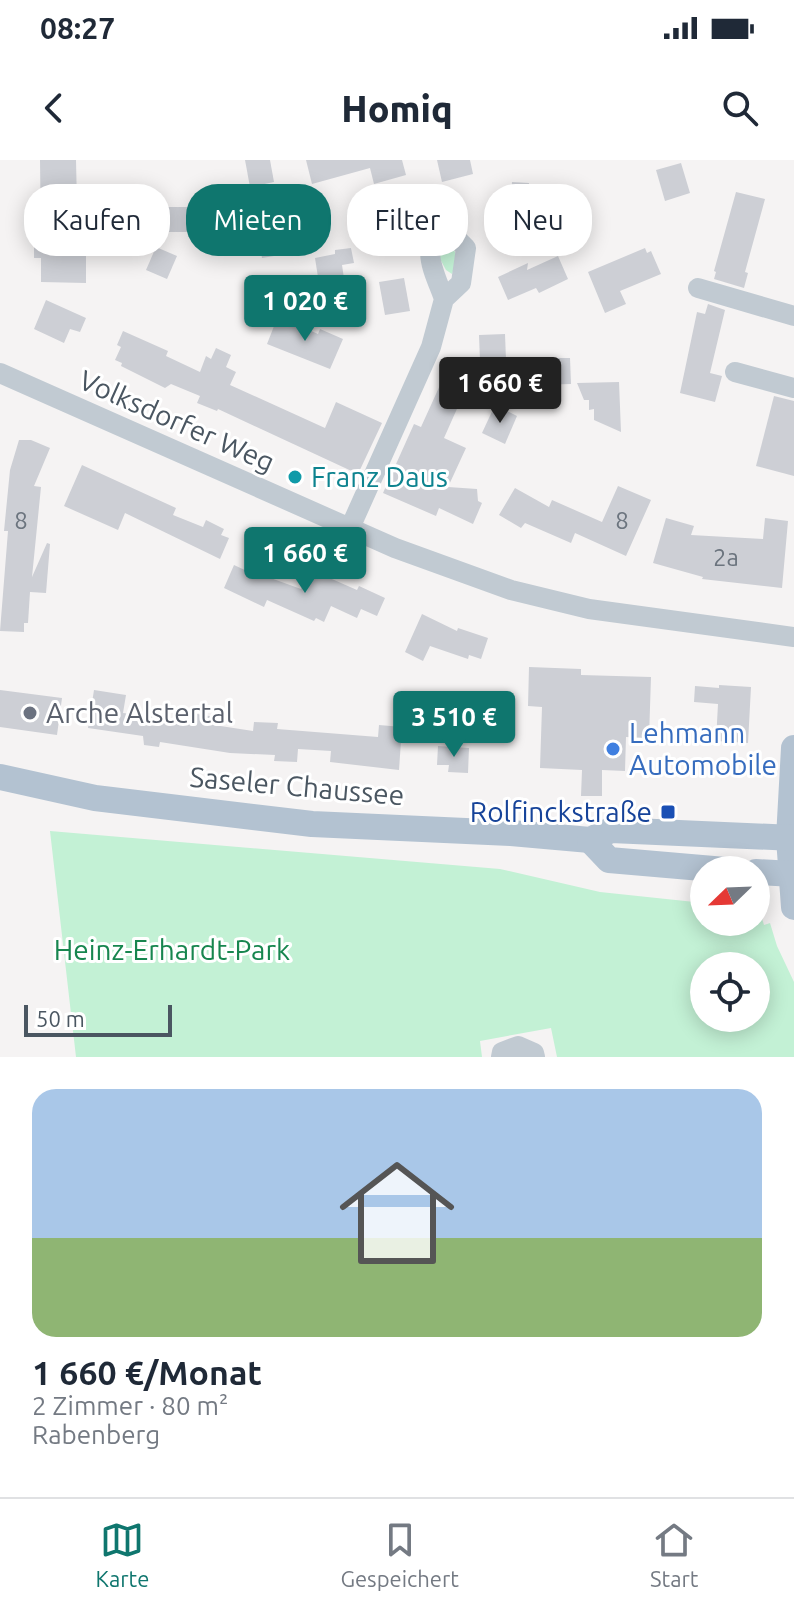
<!DOCTYPE html>
<html lang="de">
<meta charset="utf-8">
<style>
:root{--surface:#fff;--page:#f6f6f7;--text:#1f2937;--muted:#747a83;--line:#e0e1e3;--accent:#0f766e}
body{margin:0;font-family:Ubuntu,sans-serif;background:var(--page);color:var(--text);height:100vh;display:flex;flex-direction:column;font-size:30px;white-space:nowrap}
*{box-sizing:border-box;margin:0}
p{font-size:26px;color:var(--muted)}
.icon{flex:none;width:44px;height:44px;fill:none;stroke:currentColor;stroke-width:2;stroke-linecap:round;stroke-linejoin:round}
.map{position:relative;height:897px;overflow:hidden}
.panel{display:flex;flex-direction:column;background:var(--surface);flex:1}
.panel>*{flex:none}
.hud{position:absolute;left:24px;top:24px;width:746px;height:72px;display:flex;gap:16px}
.needle{width:52px;rotate:247deg}
.controls{position:absolute;left:690px;top:696px;display:grid;gap:16px}
.controls a{display:grid;place-items:center;width:80px;height:80px;border-radius:50%;background:var(--surface);box-shadow:0 4px 20px #0003;font-size:40px}
.scale{position:absolute;left:24px;bottom:20px;width:148px;box-sizing:border-box;padding-left:8px;border:4px solid #4a5661;border-top:0;font-size:22px;line-height:28px;white-space:nowrap;color:#4a5661;-webkit-text-stroke:6px #fff;paint-order:stroke}
.price{position:absolute;translate:-50% -68px;padding:0 18px;border-radius:8px;background:var(--accent);color:#fff;font-size:26px;line-height:52px;filter:drop-shadow(0 2px 4px #0008)}
.price::after{content:'';position:absolute;left:50%;top:48px;width:24px;height:18px;margin-left:-12px;background:inherit;clip-path:polygon(0 0,100% 0,50% 100%)}
.price.current{background:#222;color:#fff}
ul{padding:0;list-style:none}
li{display:grid;align-content:center;gap:16px;height:424px;padding:0 32px}
li span{display:grid;place-items:center;height:248px;border-radius:24px;color:#555}
li>.icon{margin-inline-start:auto}
span .icon{width:144px;height:144px;fill:#fffc;stroke-width:1}
li b{font-size:34px}
.chip{padding:0 28px;border-radius:32px;background:var(--surface);box-shadow:0 4px 20px #0003;font-size:28px;line-height:72px}
.chip.current{background:var(--accent);color:#fff}
.status{display:flex;justify-content:space-between;align-items:center;height:56px;padding:0 40px;background:var(--surface);direction:ltr}
.status svg{height:22px;fill:currentColor}
header{display:flex;justify-content:space-between;align-items:center;height:104px;padding:0 32px;background:var(--surface);font-size:36px;font-weight:800}
.dock{display:flex;justify-content:space-around;align-items:center;height:112px;border-top:2px solid var(--line);background:var(--surface);font-size:22px;color:var(--muted)}
.dock a{display:grid;justify-items:center;gap:4px}
.dock .current{color:var(--accent)}
.map>svg:first-child{display:block}
.green{fill:#c3f1d5;fill-rule:evenodd}
.building{fill:#cdcfd5}
.lines{fill:none;stroke-linecap:round;stroke-linejoin:round}
.minor{stroke:#c1cad2;stroke-width:20}
.major{stroke:#b3c2d1;stroke-width:26}
.culture-dot{fill:#0f9aa8;stroke:#fff;stroke-width:3}
.worship-dot{fill:#6b7280;stroke:#fff;stroke-width:3}
.shop-dot{fill:#3f7fe0;stroke:#fff;stroke-width:3}
.transit-dot{fill:#1a4fb4;stroke:#fff;stroke-width:3}
.labels{text-anchor:middle;stroke-width:6;stroke-linejoin:round;paint-order:stroke}
.number-label{font-size:24px;fill:#6b747e}
.street-label{font-size:28px;fill:#4a5661;stroke:#fff}
.culture-label{font-size:28px;fill:#0d838f;stroke:#fff;text-anchor:start}
.worship-label{font-size:28px;fill:#5b616d;stroke:#fff;text-anchor:start}
.shop-label{font-size:28px;fill:#366cbe;stroke:#fff;text-anchor:start}
.transit-label{font-size:28px;fill:#164399;stroke:#fff;text-anchor:end}
.park-label{font-size:28px;fill:#17864f;stroke:#fff}
</style>
<div class="status"><b>08:27</b><svg viewBox="0 0 49 12"><path d="M0 12V9h3v3zM5 12V6h3v6zM10 12V3h3v9zM15 12V0h3v12zM26 1h20v11H26zM47 4h2v5h-2z"/></svg></div>
<header><svg class="icon" aria-label="back" viewBox="0 0 24 24"><path d="M15 5l-7 7 7 7"/></svg>Homiq<svg class="icon" aria-label="search" viewBox="0 0 24 24"><circle cx="10" cy="10" r="6"/><path d="M15 15l6 6"/></svg></header>
<div class="map">
<svg width="794" height="897" viewBox="0 0 794 897">
<rect width="100%" height="100%" fill="#f5f3f3"/>
<g class="green">
<path d="M447,84C460,92 457,102 452,114L446,110L438,95L441,86Z"/>
<path d="M50,671L500,709L600,732L704,743V762H756V749H759L764,765L770,763L777,786L794,822V897H557L551,868L480,881L482,897H76ZM704,806H756V858H704Z"/>
</g>
<g class="building">
<path d="M40,0H76L78,88H86V123L41,122V98H34V80H41Z"/>
<path d="M245,0H270L274,22L250,27Z"/>
<path d="M306,0H402L406,15L374,24L370,8L312,24Z"/>
<path d="M437,0H470L473,14L442,22Z"/>
<path d="M681,3L690,33L665,41L656,10Z"/>
<path d="M512,22L529,23L525,77L501,76L502,51L510,52Z"/>
<path d="M736,32L765,39L745,112L748,113L744,128L714,119L716,112L714,111Z"/>
<rect x="165" y="47" width="39" height="25"/>
<path d="M280,62L286,94L262,98L256,66Z"/>
<path d="M156,87L177,96L167,119L146,110Z"/>
<path d="M351,88L354,103L342,105L345,125L320,130L315,98L335,94V90Z"/>
<path d="M645,88L647,93L651,91L661,114L620,131L626,144L605,153L588,112Z"/>
<path d="M558,96L568,119L539,133L536,128L508,140L498,117L528,103L527,110Z"/>
<path d="M404,118L410,151L385,155L379,122Z"/>
<path d="M46,140L86,158L80,172L70,169L64,183L34,169Z"/>
<path d="M708,144L725,150L710,213L722,216L715,242L680,233L697,152L705,154Z"/>
<path d="M278,156L318,174L320,169L343,179L330,209L267,184Z"/>
<path d="M123,171L168,191L166,196L200,212L206,196L211,199L216,188L231,195L226,207L236,212L230,225L325,268L336,242L382,263L358,314L218,249L217,251L197,243L200,236L171,224L165,228L121,206L122,203L115,200L121,187L117,185Z"/>
<path d="M505,174L506,200L480,201L479,175Z"/>
<path d="M535,198H570L571,224L536,225Z"/>
<path d="M619,222L621,272L594,260V249L589,250V240H584L577,223Z"/>
<path d="M441,223L464,233L444,278L466,288L448,327L477,329L478,341L482,343L473,364L439,348L436,356L383,333L414,264L421,267Z"/>
<path d="M774,236L794,241V316L756,306Z"/>
<path d="M495,245L517,256L505,284L482,273Z"/>
<path d="M19,280H31L50,288L34,326L41,327L32,417L47,383L50,384L46,433L30,432L28,463H24V472L0,471L8,371H4L10,310Z"/>
<path d="M82,305L176,348L173,355L203,367L206,360L224,369L221,375L229,378L220,399L125,353L118,370L64,346Z"/>
<path d="M618,326L651,340L626,396L575,373L571,383L525,363L521,368L499,355L515,328L549,347L552,340L602,362Z"/>
<path d="M666,358L694,366L691,375L763,379L765,358L788,361L782,428L702,419L703,417L653,403Z"/>
<path d="M234,405L264,419L265,416L301,429L309,409L357,430L359,426L385,438L377,456L361,449L357,458L331,446L324,462L316,458L314,461L267,440L264,447L224,428Z"/>
<path d="M422,454L457,471L458,468L488,478L481,499L469,495L468,499L430,486L423,501L405,492Z"/>
<path d="M529,507L581,509V515L651,517L649,578L626,577L625,611L602,610V636H581L582,610L540,608L542,547L528,546Z"/>
<path d="M719,525L751,527L748,583L716,581L718,544L694,542L695,526L719,528Z"/>
<path d="M0,530L62,538L57,575L0,567Z"/>
<path d="M94,530L126,535L123,553L173,559L174,550L215,557L214,565L253,571L254,562L278,563L277,569L378,577L379,565L402,567L399,610L330,602L331,591L298,589L297,602L274,601L275,595L230,593L160,582L159,587L144,585L143,576L88,568Z"/>
<path d="M438,586L469,588L468,613L448,612L449,605H437Z"/>
</g>
<g class="lines">
<g class="minor">
<path d="M698,128L794,156"/>
<path d="M735,212L794,228"/>
<path d="M0,213L395,388L511,430L589,449L794,477"/>
<path d="M350,368L431,187L444,139L461,123L466,88L451,73C414,79 436,115 444,139"/>
<path d="M501,897L502,892L518,886L534,893L535,897"/>
</g>
<g class="major">
<path d="M794,588L789,678L794,747"/>
<path d="M0,617L95,638L312,664L511,673L590,680L611,670L794,678"/>
<path d="M590,680L609,700L725,710"/>
<path d="M756,712L794,714"/>
</g>
</g>
<circle class="culture-dot" cx="295" cy="317" r="8"/>
<circle class="worship-dot" cx="30" cy="553" r="8"/>
<circle class="shop-dot" cx="613" cy="589" r="8"/>
<rect class="transit-dot" x="660" y="644" width="16" height="16" rx="4"/>
<g class="labels">
<g class="number-label">
<text x="21" y="369">8</text>
<text x="622" y="369">8</text>
<text x="726" y="406">2a</text>
</g>
<g class="street-label">
<text transform="translate(177 261) rotate(24)" y="10">Volksdorfer Weg</text>
<text transform="translate(297 626) rotate(5)" y="10">Saseler Chaussee</text>
</g>
<g class="culture-label">
<text x="311" y="327">Franz Daus</text>
</g>
<g class="worship-label">
<text x="46" y="563">Arche Alstertal</text>
</g>
<g class="shop-label">
<text x="629" y="583">Lehmann<tspan x="629" dy="32">Automobile</tspan></text>
</g>
<g class="transit-label">
<text x="652" y="662">Rolfinckstraße</text>
</g>
<g class="park-label">
<text x="172" y="800">Heinz-Erhardt-Park</text>
</g>
</g>
</svg>
<div class="controls">
<a><svg class="needle" viewBox="-14 -14 28 28"><path d="M0-13l5 13h-10z" fill="#e53935"/><path d="M0 13l5-13h-10z" fill="#747a83"/></svg></a>
<a><svg class="icon" aria-label="locate" viewBox="0 0 24 24"><circle cx="12" cy="12" r="6"/><path d="M12 2v4M12 18v4M2 12h4M18 12h4"/></svg></a>
</div>
<div class="scale">50 m</div>
<b class="price" style="left:305px;top:183px">1 020 €</b>
<b class="price current" style="left:500px;top:265px">1 660 €</b>
<b class="price" style="left:305px;top:435px">1 660 €</b>
<b class="price" style="left:454px;top:599px">3 510 €</b>
<div class="hud">
<a class="chip">Kaufen</a>
<a class="chip current">Mieten</a>
<a class="chip">Filter</a>
<a class="chip">Neu</a>
</div>
</div>
<section class="panel">
<ul>
<li><span style="background:linear-gradient(#a9c7e8 60%,#8fb573 0)"><svg class="icon" aria-label="home" viewBox="0 0 24 24"><path d="M3 11l9-7 9 7M6 9v11h12V9"/></svg></span><div><b>1 660 €/Monat</b><p>2 Zimmer · 80 m²</p><p>Rabenberg</p></div></li>
</ul>
</section>
<nav class="dock">
<a class="current"><svg class="icon" aria-label="map" viewBox="0 0 24 24"><path d="M3 6l6-2 6 2 6-2v14l-6 2-6-2-6 2zM9 4v14M15 6v14"/></svg>Karte</a>
<a><svg class="icon" aria-label="saved" viewBox="0 0 24 24"><path d="M7 4h10v16l-5-4-5 4z"/></svg>Gespeichert</a>
<a><svg class="icon" aria-label="home" viewBox="0 0 24 24"><path d="M3 11l9-7 9 7M6 9v11h12V9"/></svg>Start</a>
</nav>
